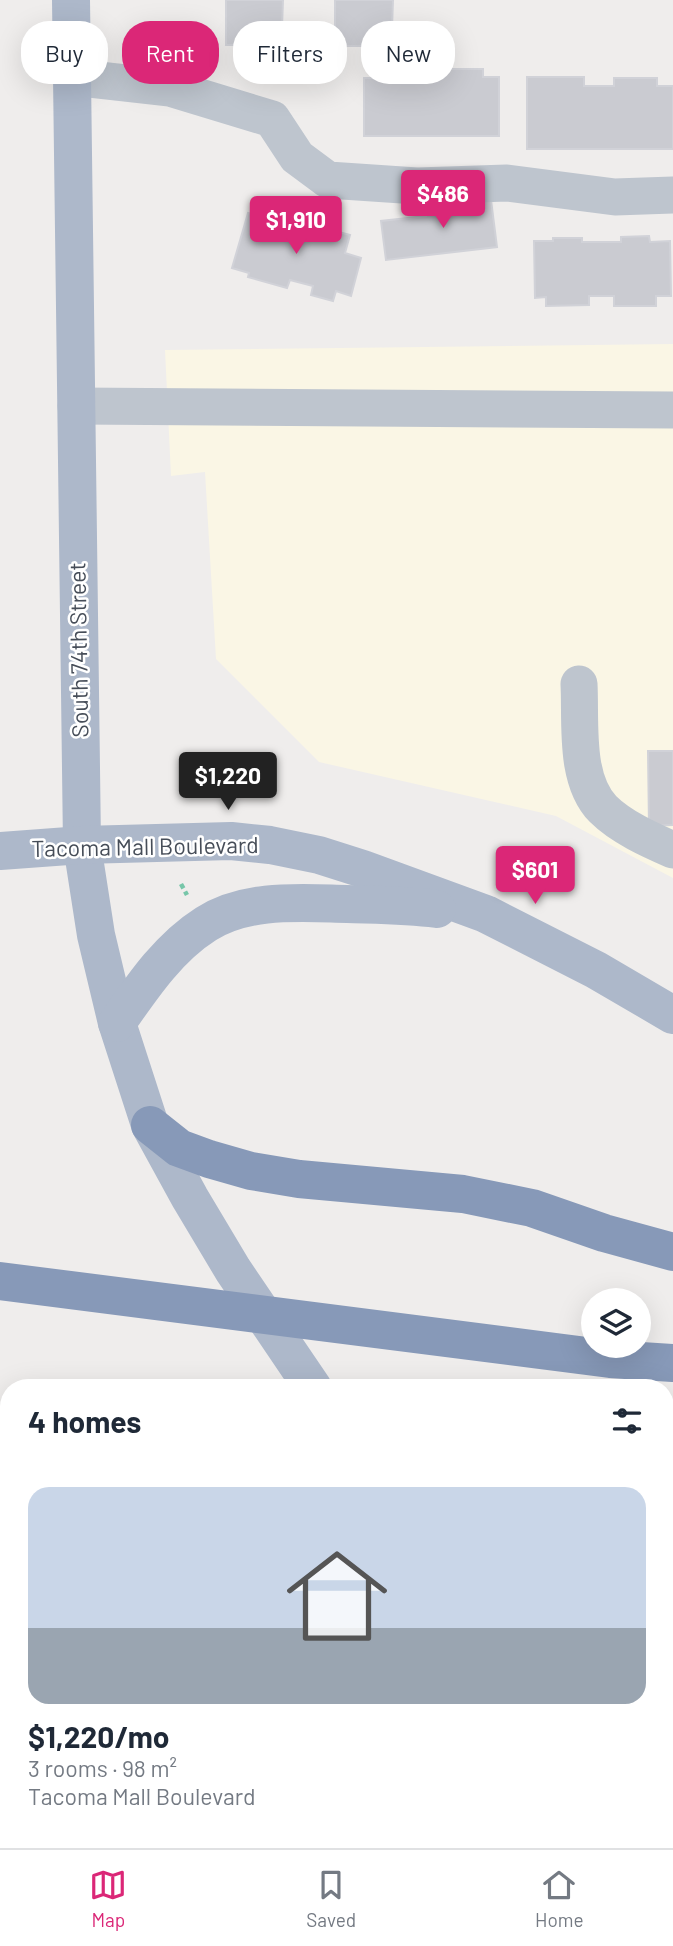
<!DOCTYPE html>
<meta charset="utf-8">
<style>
:root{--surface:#fff;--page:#f6f6f7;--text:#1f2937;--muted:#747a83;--line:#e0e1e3;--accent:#db2777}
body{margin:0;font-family:Barlow,sans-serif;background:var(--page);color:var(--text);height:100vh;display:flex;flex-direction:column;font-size:26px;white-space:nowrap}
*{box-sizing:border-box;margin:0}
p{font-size:23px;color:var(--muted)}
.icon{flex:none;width:38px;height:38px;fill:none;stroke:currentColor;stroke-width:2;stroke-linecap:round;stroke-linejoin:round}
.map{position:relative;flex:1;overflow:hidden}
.sheet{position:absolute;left:0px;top:1379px;width:674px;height:469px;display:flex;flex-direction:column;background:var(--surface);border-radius:28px 28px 0 0;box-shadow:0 7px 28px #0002}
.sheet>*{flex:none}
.hud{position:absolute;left:21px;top:21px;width:632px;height:63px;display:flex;gap:14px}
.buttons{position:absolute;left:581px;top:1288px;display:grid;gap:14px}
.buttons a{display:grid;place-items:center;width:70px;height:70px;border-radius:50%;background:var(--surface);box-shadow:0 7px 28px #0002;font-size:35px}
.price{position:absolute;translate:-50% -60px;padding:0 16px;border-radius:7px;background:var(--accent);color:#fff;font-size:23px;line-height:46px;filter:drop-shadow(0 2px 4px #0008)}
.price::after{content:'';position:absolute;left:50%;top:42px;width:21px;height:16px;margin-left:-10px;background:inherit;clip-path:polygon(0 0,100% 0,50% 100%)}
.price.selected{background:#222;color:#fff}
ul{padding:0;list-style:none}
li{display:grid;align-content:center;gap:14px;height:371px;padding:0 28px}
li span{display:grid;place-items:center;height:217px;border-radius:21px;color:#555}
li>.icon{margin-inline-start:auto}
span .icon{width:126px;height:126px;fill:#fffc;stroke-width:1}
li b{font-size:30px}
h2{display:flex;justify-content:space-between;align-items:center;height:84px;padding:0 28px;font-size:30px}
.tag{padding:0 24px;border-radius:28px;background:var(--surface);box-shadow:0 7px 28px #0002;font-size:24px;line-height:63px}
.tag.selected{background:var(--accent);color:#fff}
.menu{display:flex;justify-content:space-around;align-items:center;height:98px;border-top:2px solid var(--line);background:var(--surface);font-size:19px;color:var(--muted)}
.menu a{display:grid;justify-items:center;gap:4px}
.menu .selected{color:var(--accent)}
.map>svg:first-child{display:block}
.commercial{fill:#faf6e5}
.building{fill:#cacbd1;stroke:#d1d2d8;stroke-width:2}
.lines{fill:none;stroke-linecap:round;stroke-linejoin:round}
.path{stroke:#77c6a9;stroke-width:4.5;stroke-dasharray:5 3.5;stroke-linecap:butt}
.minor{stroke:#bec5ce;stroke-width:37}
.major{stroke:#adb8ca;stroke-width:38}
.highway{stroke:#8799b8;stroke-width:38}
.labels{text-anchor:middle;stroke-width:5;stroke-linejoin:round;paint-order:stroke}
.street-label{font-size:23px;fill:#464d58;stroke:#fff}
</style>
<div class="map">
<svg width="673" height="1848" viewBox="0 0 673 1848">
<rect width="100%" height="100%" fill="#efedec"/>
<path class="commercial" d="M673,344V878L556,816L319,762L216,659L205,472L171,476L165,350Z"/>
<g class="building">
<path d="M226,0H283L282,27H278V45H226Z"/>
<path d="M335,0H393L392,28H388V46H335Z"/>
<path d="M376,69H417V77L443,78V69H483V77H499V136H364V78H376Z"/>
<path d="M527,77H584V86H614V78H657V86H673V149H527Z"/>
<path d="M490,192L497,247L386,260L381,221L426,216V212L455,208L453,196Z"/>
<path d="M248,213L268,218L270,213L297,221L296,226L333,237L335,231L350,235L345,253L361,258L351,296L336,291L333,301L311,295L313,286L290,280L287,288L248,277L249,273L232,268Z"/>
<path d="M649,236L650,242L670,241L671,296H656V306H614V296H589V305L546,306V297L535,298L534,241H553V238H582V242H621V237Z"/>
<path d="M648,751H673V825L649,826Z"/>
</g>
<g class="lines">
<path class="path" d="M181,884L187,895"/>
<g class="minor">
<path d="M72,77L170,88L272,119L297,157L328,180L417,186L507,183L615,197L673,195"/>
<path d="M76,406L673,410"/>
<path d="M579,684C581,723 574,779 603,809C621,827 650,840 673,850"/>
</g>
<g class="major">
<path d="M71,0L82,845L96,935L117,1023L150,1125L190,1198L233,1270L313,1388"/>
<path d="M0,851L82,845L231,841L270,845L319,855L363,869L486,914L596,970L673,1015"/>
<path d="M117,1023C142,987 168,948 206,924C247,898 300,903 347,904C377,905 407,905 437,909"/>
<path d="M624,1839L630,1848"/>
</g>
<g class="highway">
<path d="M150,1125L179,1148L209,1159L251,1171L299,1179L463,1194L532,1208L604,1233L673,1252"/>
<path d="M0,1281L610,1359L673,1363"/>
<path d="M0,1457L9,1458"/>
<path d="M665,1499H673"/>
<path d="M0,1539L9,1540"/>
<path d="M665,1589H673"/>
<path d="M0,1732L9,1737"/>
<path d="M179,1839L193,1848"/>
</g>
</g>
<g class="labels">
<g class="street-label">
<text transform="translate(79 650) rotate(-91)" y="8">South 74th Street</text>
<text transform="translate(145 847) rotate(-1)" y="8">Tacoma Mall Boulevard</text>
</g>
</g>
</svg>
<div class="buttons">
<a><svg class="icon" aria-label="layers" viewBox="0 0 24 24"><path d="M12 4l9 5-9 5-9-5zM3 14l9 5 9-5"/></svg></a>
</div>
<b class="price" style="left:443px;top:230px">$486</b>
<b class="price" style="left:296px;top:256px">$1,910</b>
<b class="price selected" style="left:228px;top:812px">$1,220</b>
<b class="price" style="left:535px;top:906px">$601</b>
<div class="hud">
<a class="tag">Buy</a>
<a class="tag selected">Rent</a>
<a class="tag">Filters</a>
<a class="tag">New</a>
</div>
<section class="sheet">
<h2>4 homes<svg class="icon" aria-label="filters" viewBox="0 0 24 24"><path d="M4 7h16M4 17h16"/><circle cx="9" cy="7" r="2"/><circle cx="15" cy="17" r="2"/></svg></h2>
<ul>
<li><span style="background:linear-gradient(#c9d6e8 65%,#9aa5b1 0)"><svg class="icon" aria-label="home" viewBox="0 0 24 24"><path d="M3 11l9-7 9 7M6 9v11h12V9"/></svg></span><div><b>$1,220/mo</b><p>3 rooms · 98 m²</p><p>Tacoma Mall Boulevard</p></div></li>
</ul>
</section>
</div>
<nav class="menu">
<a class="selected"><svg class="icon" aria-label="map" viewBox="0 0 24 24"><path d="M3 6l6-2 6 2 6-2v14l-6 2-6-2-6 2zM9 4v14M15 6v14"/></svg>Map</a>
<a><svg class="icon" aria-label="saved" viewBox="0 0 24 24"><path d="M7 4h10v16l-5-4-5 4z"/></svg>Saved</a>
<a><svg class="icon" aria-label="home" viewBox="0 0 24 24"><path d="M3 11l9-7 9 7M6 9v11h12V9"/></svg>Home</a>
</nav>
